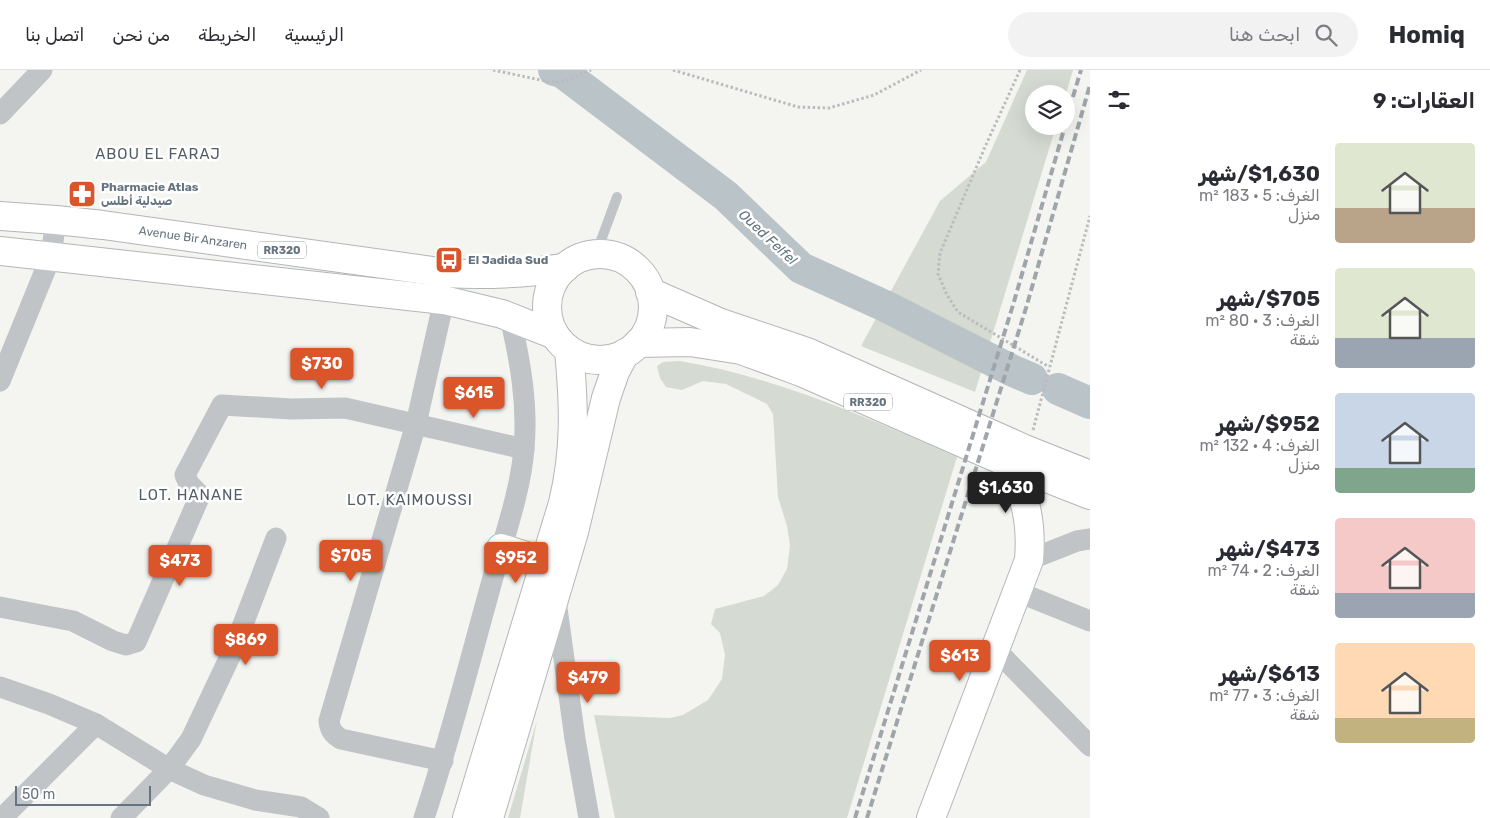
<!DOCTYPE html>
<html lang="ar">
<meta charset="utf-8">
<style>
:root{--surface:#fff;--page:#f2f2f3;--text:#2b2b33;--muted:#7c7c81;--line:#e1e1e2;--accent:#db552a}
body{margin:0;font-family:Rubik,Cairo,sans-serif;background:var(--page);color:var(--text);direction:rtl;height:100vh;display:flex;flex-direction:column;font-size:19px;white-space:nowrap}
*{box-sizing:border-box;margin:0}
p{font-size:16px;color:var(--muted)}
.icon{flex:none;width:28px;height:28px;fill:none;stroke:currentColor;stroke-width:2;stroke-linecap:round;stroke-linejoin:round}
.map{position:relative;flex:1;overflow:hidden;direction:ltr}
.drawer{display:flex;flex-direction:column;background:var(--surface);width:400px}
.drawer>*{flex:none}
.fabs{position:absolute;left:1025px;top:15px;display:grid;gap:10px}
.fabs a{display:grid;place-items:center;width:50px;height:50px;border-radius:50%;background:var(--surface);box-shadow:0 5px 20px #0002;font-size:25px}
.scale{position:absolute;left:15px;bottom:12px;width:136px;box-sizing:border-box;padding-left:5px;border:2px solid #657480;border-top:0;font-size:14px;line-height:18px;white-space:nowrap;color:#657480;-webkit-text-stroke:4px #fff;paint-order:stroke}
.price{position:absolute;translate:-50% -42px;padding:0 11px;border-radius:5px;background:var(--accent);color:#fff;font-size:16px;line-height:32px;filter:drop-shadow(0 1px 2px #0008)}
.price::after{content:'';position:absolute;left:50%;top:30px;width:15px;height:11px;margin-left:-8px;background:inherit;clip-path:polygon(0 0,100% 0,50% 100%)}
.price.current{background:#222;color:#fff}
ul{padding:0;list-style:none}
li{display:flex;align-items:center;gap:15px;height:125px;padding:0 15px}
li span{display:grid;place-items:center;flex:none;width:140px;height:100px;border-radius:5px;color:#555}
li>.icon{margin-inline-start:auto}
span .icon{width:60px;height:60px;fill:#fffc;stroke-width:1}
li b{font-size:21px}
h2{display:flex;justify-content:space-between;align-items:center;height:60px;padding:0 15px;font-size:21px}
header{display:flex;align-items:center;gap:30px;box-sizing:border-box;height:70px;padding:0 25px;background:var(--surface);border-bottom:1px solid var(--line)}
header strong{font-size:24px}
nav{display:flex;gap:28px;margin-inline-start:auto;font-size:18px}
.search{width:350px;height:45px;background:var(--page);display:flex;align-items:center;gap:12px;box-sizing:border-box;padding:0 18px;border-radius:28px;color:var(--muted);font-size:19px}
main{display:flex;flex:1;min-height:0}
.map>svg:first-child{display:block}
.green{fill:#d5dbd2}
.lines{fill:none;stroke-linecap:round;stroke-linejoin:round}
.river{stroke:#b9c3c8;stroke-width:32}
.secondary-casing{stroke:#b3b7bb;stroke-width:30}
.highway-casing{stroke:#b3b6b9;stroke-width:30}
.path{stroke:#babcbe;stroke-width:3;stroke-dasharray:2.5 2.5;stroke-linecap:butt}
.lane{stroke:#c0c4c7;stroke-width:10}
.street{stroke:#c0c4c7;stroke-width:21}
.secondary{stroke:#fff;stroke-width:28}
.highway{stroke:#fff;stroke-width:28}
.rail{stroke:#9fa5aa;stroke-width:4;stroke-dasharray:8 4;stroke-linecap:butt}
.labels{text-anchor:middle;stroke-width:5;stroke-linejoin:round;paint-order:stroke}
.shield{fill:#fff;stroke:#939ea6;stroke-width:1}
.shield-label{font-size:11px;font-weight:bold;fill:#657480}
.poi-label{font-size:12px;font-weight:bold;fill:#657480;stroke:#fff;text-anchor:start}
.street-label{font-size:12px;fill:#657480;stroke:#fff}
.water-label{font-size:14px;font-style:italic;fill:#60767e;stroke:#fff}
.quarter-label{font-size:15px;letter-spacing:1px;fill:#525d66;stroke:#fff}
</style>
<header>
<strong>Homiq</strong>
<div class="search"><svg class="icon" aria-label="search" viewBox="0 0 24 24"><circle cx="10" cy="10" r="6"/><path d="M15 15l6 6"/></svg>ابحث هنا</div>
<nav><a>الرئيسية</a><a>الخريطة</a><a>من نحن</a><a>اتصل بنا</a></nav>
</header>
<main>
<section class="drawer">
<h2>العقارات: 9<svg class="icon" aria-label="filters" viewBox="0 0 24 24"><path d="M4 7h16M4 17h16"/><circle cx="9" cy="7" r="2"/><circle cx="15" cy="17" r="2"/></svg></h2>
<ul>
<li><span style="background:linear-gradient(#dfe7d0 65%,#b9a48a 0)"><svg class="icon" aria-label="home" viewBox="0 0 24 24"><path d="M3 11l9-7 9 7M6 9v11h12V9"/></svg></span><div><b>$1,630/شهر</b><p>الغرف: 5 · 183 m²</p><p>منزل</p></div></li>
<li><span style="background:linear-gradient(#dfe7d0 70%,#9aa5b1 0)"><svg class="icon" aria-label="home" viewBox="0 0 24 24"><path d="M3 11l9-7 9 7M6 9v11h12V9"/></svg></span><div><b>$705/شهر</b><p>الغرف: 3 · 80 m²</p><p>شقة</p></div></li>
<li><span style="background:linear-gradient(#c9d6e8 75%,#7fa58c 0)"><svg class="icon" aria-label="home" viewBox="0 0 24 24"><path d="M3 11l9-7 9 7M6 9v11h12V9"/></svg></span><div><b>$952/شهر</b><p>الغرف: 4 · 132 m²</p><p>منزل</p></div></li>
<li><span style="background:linear-gradient(#f6c9c9 75%,#9aa5b1 0)"><svg class="icon" aria-label="home" viewBox="0 0 24 24"><path d="M3 11l9-7 9 7M6 9v11h12V9"/></svg></span><div><b>$473/شهر</b><p>الغرف: 2 · 74 m²</p><p>شقة</p></div></li>
<li><span style="background:linear-gradient(#ffd9b3 75%,#c2b280 0)"><svg class="icon" aria-label="home" viewBox="0 0 24 24"><path d="M3 11l9-7 9 7M6 9v11h12V9"/></svg></span><div><b>$613/شهر</b><p>الغرف: 3 · 77 m²</p><p>شقة</p></div></li>
</ul>
</section>
<div class="map">
<svg width="1090" height="748" viewBox="0 0 1090 748">
<rect width="100%" height="100%" fill="#f4f4f1"/>
<g class="green">
<path d="M1027,0H1073L1066,24H1034V56H1056L975,322L861,276L940,131L986,92Z"/>
<path d="M680,291C777,307 868,348 957,387L847,748H615L594,645L670,648L683,645L708,630L722,609L725,585L720,563L711,554L715,539L764,526L778,515L787,499L790,475L787,456L778,427L773,344L767,334L726,314L703,311L682,320L666,317L660,308L657,296L663,292Z"/>
<path d="M537,650L520,748H508Z"/>
</g>
<g class="lines">
<g class="river">
<path d="M554,0L562,2L726,126L801,198L885,236L1011,300L1032,309"/>
<path d="M1058,319L1090,333"/>
</g>
<defs>
<g id="secondary">
<path d="M501,478L545,492"/>
<path d="M467,748L563,433C576,379 574,335 569,280"/>
<path d="M489,748L574,462L606,328L615,302L625,283"/>
<path d="M931,748L1029,490C1032,451 1026,425 1006,392"/>
</g>
<g id="highway">
<path d="M0,146L56,150L103,155L447,203C487,206 525,203 565,198"/>
<path d="M0,181L444,230L502,244L555,265"/>
<circle cx="600" cy="237" r="53"/>
<path d="M650,222L721,253L807,282L1027,380L1090,405"/>
<path d="M638,273L690,272L741,280L801,302L1006,392L1090,425"/>
</g>
</defs>
<use href="#secondary" class="secondary-casing"/>
<use href="#highway" class="highway-casing"/>
<g class="path">
<path d="M493,0L555,13L568,10L591,0"/>
<path d="M673,0L798,37L829,38L874,25L921,0"/>
<path d="M1020,0L985,77L940,183L938,204L947,225L958,242L1049,297"/>
<path d="M1033,360L1090,146"/>
</g>
<path class="lane" d="M596,184L617,127"/>
<g class="street">
<path d="M0,44L42,0"/>
<path d="M0,311L51,186L56,150"/>
<path d="M1029,490L1077,471L1090,469"/>
<path d="M1018,522L1090,551"/>
<path d="M556,531L575,669L589,748"/>
<path d="M0,537L73,551L113,571L126,575L136,572L198,430V423L189,414L185,405L222,335L291,339L345,338L524,379"/>
<path d="M996,580L1090,676"/>
<path d="M0,617L49,634L96,654L169,699L204,715L255,730L301,737L319,748"/>
<path d="M443,691L341,669C333,664 330,660 329,651L416,354L444,230"/>
<path d="M2,748L96,654"/>
<path d="M121,748L169,699L191,669L234,578L276,468"/>
<path d="M424,748C450,670 470,590 492,511C503,470 521,421 524,378C528,334 520,290 510,247"/>
</g>
<use href="#secondary" class="secondary"/>
<use href="#highway" class="highway"/>
<g class="rail">
<path d="M1066,50L1081,0"/>
<path d="M855,748L1013,235L1065,56"/>
<path d="M867,748L1026,238L1090,15"/>
</g>
</g>
<defs>
<symbol id="pharmacy-square" viewBox="-11 -11 22 22"><rect x="-9" y="-9" width="18" height="18" rx="4" fill="#db552a" stroke="#fff"/><path d="M-2-6h4v4h4v4h-4v4h-4v-4h-4v-4h4Z" fill="#fff"/></symbol>
<symbol id="bus-square" viewBox="-11 -11 22 22"><rect x="-9" y="-9" width="18" height="18" rx="4" fill="#db552a" stroke="#fff"/><path d="M-5-6H5V4H4V6H2V4H-2V6H-4V4H-5ZM-3.5-4V0h7V-4ZM-3.5 1.2v1.5H-2V1.2ZM2 1.2v1.5H3.5V1.2Z" fill="#fff"/></symbol>
</defs>
<g fill-rule="evenodd">
<use href="#pharmacy-square" x="66" y="108" width="32" height="32"/>
<use href="#bus-square" x="433" y="174" width="32" height="32"/>
</g>
<g class="labels">
<g class="shield">
<rect x="258" y="171.5" width="48" height="17" rx="4"/>
<rect x="844" y="323.5" width="48" height="17" rx="4"/>
</g>
<g class="shield-label">
<text x="282" y="184">RR320</text>
<text x="868" y="336">RR320</text>
</g>
<g class="poi-label">
<text x="101" y="121">Pharmacie Atlas<tspan x="101" dy="14">صيدلية أطلس</tspan></text>
<text x="468" y="194">El Jadida Sud</text>
</g>
<g class="street-label">
<text transform="translate(193 168) rotate(8)" y="4">Avenue Bir Anzaren</text>
</g>
<g class="water-label">
<text transform="translate(768 167) rotate(43)" y="5">Oued Felfel</text>
</g>
<g class="quarter-label">
<text x="158" y="89">ABOU EL FARAJ</text>
<text x="191" y="430">LOT. HANANE</text>
<text x="410" y="435">LOT. KAIMOUSSI</text>
</g>
</g>
</svg>
<div class="fabs">
<a><svg class="icon" aria-label="layers" viewBox="0 0 24 24"><path d="M12 4l9 5-9 5-9-5zM3 14l9 5 9-5"/></svg></a>
</div>
<div class="scale">50 m</div>
<b class="price" style="left:322px;top:320px">$730</b>
<b class="price" style="left:474px;top:349px">$615</b>
<b class="price current" style="left:1006px;top:444px">$1,630</b>
<b class="price" style="left:351px;top:512px">$705</b>
<b class="price" style="left:516px;top:514px">$952</b>
<b class="price" style="left:180px;top:517px">$473</b>
<b class="price" style="left:246px;top:596px">$869</b>
<b class="price" style="left:960px;top:612px">$613</b>
<b class="price" style="left:588px;top:634px">$479</b>
</div>
</main>
